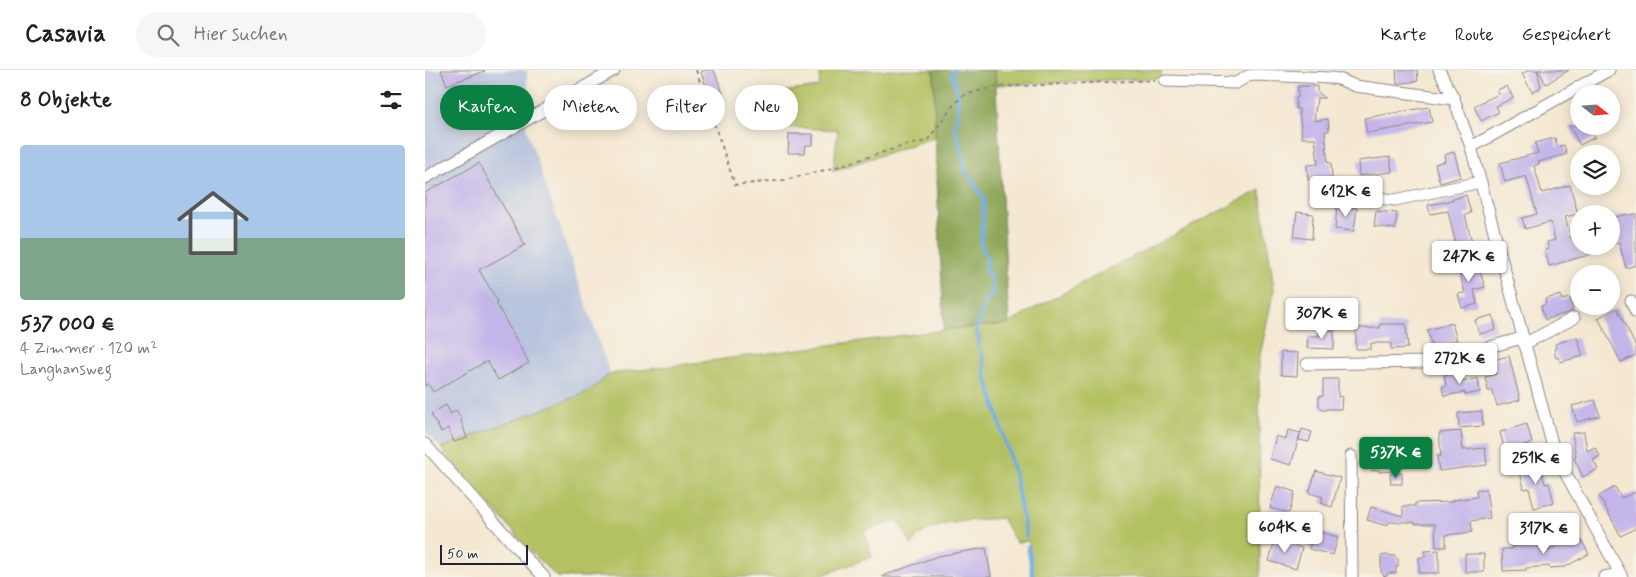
<!DOCTYPE html>
<html lang="de">
<meta charset="utf-8">
<style>
:root{--surface:#fff;--page:#f6f6f6;--text:#202124;--muted:#757577;--line:#e0e0e0;--accent:#0b8043}
body{margin:0;font-family:Mynerve,sans-serif;background:var(--page);color:var(--text);height:100vh;display:flex;flex-direction:column;font-size:19px;white-space:nowrap}
*{box-sizing:border-box;margin:0}
p{font-size:16px;color:var(--muted)}
.icon{flex:none;width:28px;height:28px;fill:none;stroke:currentColor;stroke-width:2;stroke-linecap:round;stroke-linejoin:round}
.map{position:relative;flex:1;overflow:hidden}
.drawer{display:flex;flex-direction:column;background:var(--surface);width:425px}
.drawer>*{flex:none}
.top-card{position:absolute;left:15px;top:15px;width:475px;height:45px;display:flex;gap:10px}
.needle{width:32px;rotate:107deg}
.buttons{position:absolute;left:1145px;top:15px;display:grid;gap:10px}
.buttons a{display:grid;place-items:center;width:50px;height:50px;border-radius:50%;background:var(--surface);box-shadow:0 2px 12px #0003;font-size:25px}
.scale{position:absolute;left:15px;bottom:12px;width:88px;box-sizing:border-box;padding-left:5px;border:2px solid #22223b;border-top:0;font-size:14px;line-height:18px;white-space:nowrap;color:#22223b;-webkit-text-stroke:4px #f7f3e8;paint-order:stroke}
.price{position:absolute;translate:-50% -42px;padding:0 11px;border-radius:5px;background:#fff;color:#222;font-size:16px;line-height:32px;filter:drop-shadow(0 1px 2px #0008)}
.price::after{content:'';position:absolute;left:50%;top:30px;width:15px;height:11px;margin-left:-8px;background:inherit;clip-path:polygon(0 0,100% 0,50% 100%)}
.price.selected{background:var(--accent);color:#fff}
ul{padding:0;list-style:none}
li{display:grid;align-content:center;gap:10px;height:265px;padding:0 20px}
li+li{border-top:1px solid var(--line)}
li span{display:grid;place-items:center;height:155px;border-radius:5px;color:#555}
li>.icon{margin-inline-start:auto}
span .icon{width:90px;height:90px;fill:#fffc;stroke-width:1}
li b{font-size:21px}
h2{display:flex;justify-content:space-between;align-items:center;height:60px;padding:0 20px;font-size:21px}
.chip{padding:0 18px;border-radius:22px;background:var(--surface);box-shadow:0 2px 12px #0003;font-size:18px;line-height:45px}
.chip.selected{background:var(--accent);color:#fff}
header{display:flex;align-items:center;gap:30px;box-sizing:border-box;height:70px;padding:0 25px;background:var(--surface);border-bottom:1px solid var(--line)}
header strong{font-size:24px}
nav{display:flex;gap:28px;margin-inline-start:auto;font-size:18px}
.search{width:350px;height:45px;background:var(--page);display:flex;align-items:center;gap:12px;box-sizing:border-box;padding:0 18px;border-radius:28px;color:var(--muted);font-size:19px}
main{display:flex;flex:1;min-height:0}
.map>svg:first-child{display:block}
.industrial{fill:#b9c5de}
.green{fill:#b4c164;stroke:#6b7250}
.forest{fill:#8fa75a;stroke:#58644a}
.lines{fill:none;stroke-linecap:round;stroke-linejoin:round}
.stream{stroke:#69a8dc;stroke-width:4}
.building{fill:#c3b5e9}
.minor-casing{stroke:#8b8586;stroke-width:13}
.path{stroke:#8b8586;stroke-width:2;stroke-dasharray:4 4;stroke-linecap:butt}
.minor{stroke:#fff;stroke-width:11}
</style>
<header>
<strong>Casavia</strong>
<div class="search"><svg class="icon" aria-label="search" viewBox="0 0 24 24"><circle cx="10" cy="10" r="6"/><path d="M15 15l6 6"/></svg>Hier suchen</div>
<nav><a>Karte</a><a>Route</a><a>Gespeichert</a></nav>
</header>
<main>
<section class="drawer">
<h2>8 Objekte<svg class="icon" aria-label="filters" viewBox="0 0 24 24"><path d="M4 7h16M4 17h16"/><circle cx="9" cy="7" r="2"/><circle cx="15" cy="17" r="2"/></svg></h2>
<ul>
<li><span style="background:linear-gradient(#a9c7e8 60%,#7fa58c 0)"><svg class="icon" aria-label="home" viewBox="0 0 24 24"><path d="M3 11l9-7 9 7M6 9v11h12V9"/></svg></span><div><b>537 000 €</b><p>4 Zimmer · 120 m²</p><p>Langhansweg</p></div></li>
</ul>
</section>
<div class="map">
<svg width="1211" height="507" viewBox="0 0 1211 507">
<rect width="100%" height="100%" fill="#f7f3e8"/>
<filter id="ink" filterUnits="userSpaceOnUse"><feTurbulence type="fractalNoise" baseFrequency=".02" numOctaves="2"/><feDisplacementMap in="SourceGraphic" scale="10" xChannelSelector="R" yChannelSelector="G"/><feConvolveMatrix kernelMatrix="1 2 1 2 8 2 1 2 1" color-interpolation-filters="sRGB"/></filter>
<filter id="wash" filterUnits="userSpaceOnUse"><feTurbulence type="fractalNoise" baseFrequency=".0096" numOctaves="4" result="noise"/><feDisplacementMap in="SourceGraphic" scale="20" xChannelSelector="R" yChannelSelector="G"/><feGaussianBlur stdDeviation="1.12" result="paint"/><feColorMatrix in="noise" values="0 0 0 0 0 0 0 0 0 0 0 0 0 0 0 0 0 1.4 0 .05"/><feComposite in="paint" operator="in"/></filter>
<g filter="url(#wash)">
<rect width="100%" height="100%" fill="#f4e8d2"/>
<path class="industrial" d="M0,0H102L103,42L101,58L185,304L163,322L16,378L0,361Z"/>
<g class="green">
<path d="M395,0H509L510,67L408,101L413,60L334,56L318,27L394,17Z"/>
<path d="M570,0H736V8L571,15Z"/>
<path d="M835,120L849,219L834,290L835,507H609L604,471L591,472L577,448C554,450 513,451 495,465C492,467 489,471 487,475L473,450L439,461L447,487L392,507H132L108,484L16,378L163,322L185,304L519,260L584,254L608,239Z"/>
</g>
<path class="forest" d="M509,0H570L584,254L519,260L510,67Z"/>
<g class="lines">
<g class="stream">
<path d="M529,0L527,5L533,25V43L530,57L539,93V102L548,109L550,116L559,128L556,175L562,190L561,202L566,207L568,223L561,228L551,262L554,268L553,277"/>
<path d="M556,282C561,292 558,302 563,312L590,406L601,466"/>
<path d="M603,476L608,507"/>
</g>
</g>
<g id="blocks">
<g class="building">
<path d="M16,0H59L60,1L22,15Z"/>
<path d="M281,0H289L301,32L287,37L283,28L285,27L276,2Z"/>
<path d="M971,0H992L993,11L972,14Z"/>
<path d="M1104,0H1112L1116,17L1107,22L1097,4Z"/>
<path d="M1113,0H1144L1121,14Z"/>
<path d="M873,16H892V21L900,28H892L889,51L903,49L904,61H900L903,93H906L907,108L883,110L882,95L893,94L890,68H877L874,39H871V27L873,28Z"/>
<path d="M1082,16L1088,28L1071,36L1074,42L1056,51L1049,36L1074,24L1072,20Z"/>
<path d="M1004,37L1007,52L942,63L939,48Z"/>
<path d="M1144,56H1164L1170,67L1155,75Z"/>
<path d="M364,64H388V75H381L380,83H363Z"/>
<path d="M1130,68L1132,77L1139,75L1142,84L1113,92L1114,94L1109,96L1117,123L1145,115L1153,144L1140,147L1146,168L1154,166V176H1184L1185,179L1124,196L1120,180L1124,179L1122,172L1130,170L1126,152L1100,159L1097,148L1112,144L1101,106L1080,112L1075,93L1113,83L1110,73Z"/>
<path d="M1029,82L1036,107L1015,113L1010,94L1020,91L1019,85Z"/>
<path d="M965,87L967,102L934,106L933,91Z"/>
<path d="M54,93L100,175L54,200L73,232L71,233L104,293L73,310L62,291L8,322L3,314L0,316V123Z"/>
<path d="M1041,125L1046,143L1040,145L1049,180L1033,184L1023,141L1005,144L1003,135L1020,132Z"/>
<path d="M912,136L932,138L929,161L910,159Z"/>
<path d="M951,141L972,143L970,159L949,156Z"/>
<path d="M872,142L888,144L887,169L869,167Z"/>
<path d="M1202,144L1203,145L1211,144V195L1201,198L1194,172L1186,175V148Z"/>
<path d="M1042,187L1045,201L1054,198L1060,217L1049,220L1052,234L1037,238L1033,224L1040,223L1031,190Z"/>
<path d="M1136,225L1137,230L1145,228L1148,241L1120,250L1116,236L1121,234L1120,229Z"/>
<path d="M1192,238L1211,277V285L1196,292L1173,248Z"/>
<path d="M1068,245L1071,260L1054,264L1050,250Z"/>
<path d="M1027,253L1032,270L1007,277L1002,260Z"/>
<path d="M955,254H981L983,278L966,279V273H946V279H931V258H955Z"/>
<path d="M894,260H909V279L882,278L883,266H894Z"/>
<path d="M1152,267L1158,286L1135,292L1133,287L1131,288L1129,279H1131L1130,274Z"/>
<path d="M856,282L873,283L872,306L856,305Z"/>
<path d="M1084,286L1095,330L1072,336L1067,320L1063,321L1060,307L1072,304L1068,290Z"/>
<path d="M1036,301L1038,312L1053,308L1055,322L1040,325V322L1019,326L1017,317L1021,316L1019,305Z"/>
<path d="M898,309H913V327L917,326L916,339H902L899,341L894,336V326H898Z"/>
<path d="M1170,330L1175,346L1152,352L1147,336Z"/>
<path d="M21,335L26,344L31,340L37,350L36,351L42,368L29,372L23,358L16,362L6,344Z"/>
<path d="M1057,341L1058,356L1034,358L1033,343Z"/>
<path d="M1102,354L1107,373L1092,377L1091,374L1079,378L1075,362Z"/>
<path d="M877,359L887,362L884,372L874,370L875,364L866,395L845,389L851,366L861,369L863,360L876,363Z"/>
<path d="M1036,361L1038,380L1060,378L1062,395L1014,401L1012,386H1016L1014,363Z"/>
<path d="M1159,362L1162,381L1170,377L1175,386L1168,390L1173,399L1158,407L1149,388L1151,387L1147,363Z"/>
<path d="M953,382H967L968,401L954,402V400L947,401L946,385L954,384Z"/>
<path d="M1102,391L1103,397L1115,394L1120,414L1124,413L1129,433L1109,438L1104,418L1099,419L1093,393Z"/>
<path d="M891,401L915,408L907,437L896,433L898,427L884,423Z"/>
<path d="M977,403V414H966L965,404Z"/>
<path d="M852,416L870,422L864,443L845,438Z"/>
<path d="M1190,417L1196,428L1211,422V458L1196,466L1174,426Z"/>
<path d="M1061,419L1065,448L1046,451L1047,462L1021,465V477H1011L1010,454H990V452H964L962,456L942,450L946,437L978,446V436H990V433L1027,432V430L1052,427L1051,420Z"/>
<path d="M889,460L913,467L908,485L884,479Z"/>
<path d="M1153,464L1164,484L1140,497L1124,498V496L1101,498V500L1078,501L1077,479H1088V476L1111,473V476L1123,475V481Z"/>
<path d="M850,470L877,478L871,499L844,491Z"/>
<path d="M561,478L566,507H458V506L513,486Z"/>
<path d="M1014,480V503H994V487H1000V481Z"/>
<rect x="1040" y="484" width="19" height="18"/>
<path d="M961,485L970,486L971,489H973V497H971V503H964L960,507L956,502V486Z"/>
</g>
</g>
</g>
<g filter="url(#ink)">
<use href="#blocks" fill-opacity="0" stroke="#8b8586" stroke-width="1"/>
<g class="lines">
<defs>
<g id="minor">
<path d="M1014,0L1029,29L1046,77L1130,384L1197,507"/>
<path d="M740,11L811,13L823,6L830,5L906,8L914,9L930,16L1029,29"/>
<path d="M1046,77L1184,0"/>
<path d="M0,108L189,0"/>
<path d="M908,123L970,130L1056,112"/>
<path d="M1206,231L1211,242"/>
<path d="M1099,274L1149,248"/>
<path d="M882,294L1000,292L1028,287L1097,268"/>
<path d="M0,374L100,487L119,507"/>
<path d="M926,386L927,507"/>
<path d="M1179,507L1195,504"/>
</g>
</defs>
<use href="#minor" class="minor-casing"/>
<path class="path" d="M271,0L310,115L360,110L408,98L478,76L502,71L530,33L539,25L569,17L730,10"/>
<use href="#minor" class="minor"/>
</g>
</g>
</svg>
<div class="buttons">
<a><svg class="needle" viewBox="-14 -14 28 28"><path d="M0-13l5 13h-10z" fill="#e53935"/><path d="M0 13l5-13h-10z" fill="#757577"/></svg></a>
<a><svg class="icon" aria-label="layers" viewBox="0 0 24 24"><path d="M12 4l9 5-9 5-9-5zM3 14l9 5 9-5"/></svg></a>
<a>+</a>
<a>−</a>
</div>
<div class="scale">50 m</div>
<b class="price" style="left:921px;top:148px">612K €</b>
<b class="price" style="left:1044px;top:213px">247K €</b>
<b class="price" style="left:897px;top:270px">307K €</b>
<b class="price" style="left:1035px;top:315px">272K €</b>
<b class="price selected" style="left:971px;top:409px">537K €</b>
<b class="price" style="left:1111px;top:415px">251K €</b>
<b class="price" style="left:860px;top:484px">604K €</b>
<b class="price" style="left:1119px;top:485px">317K €</b>
<div class="top-card">
<a class="chip selected">Kaufen</a>
<a class="chip">Mieten</a>
<a class="chip">Filter</a>
<a class="chip">Neu</a>
</div>
</div>
</main>
